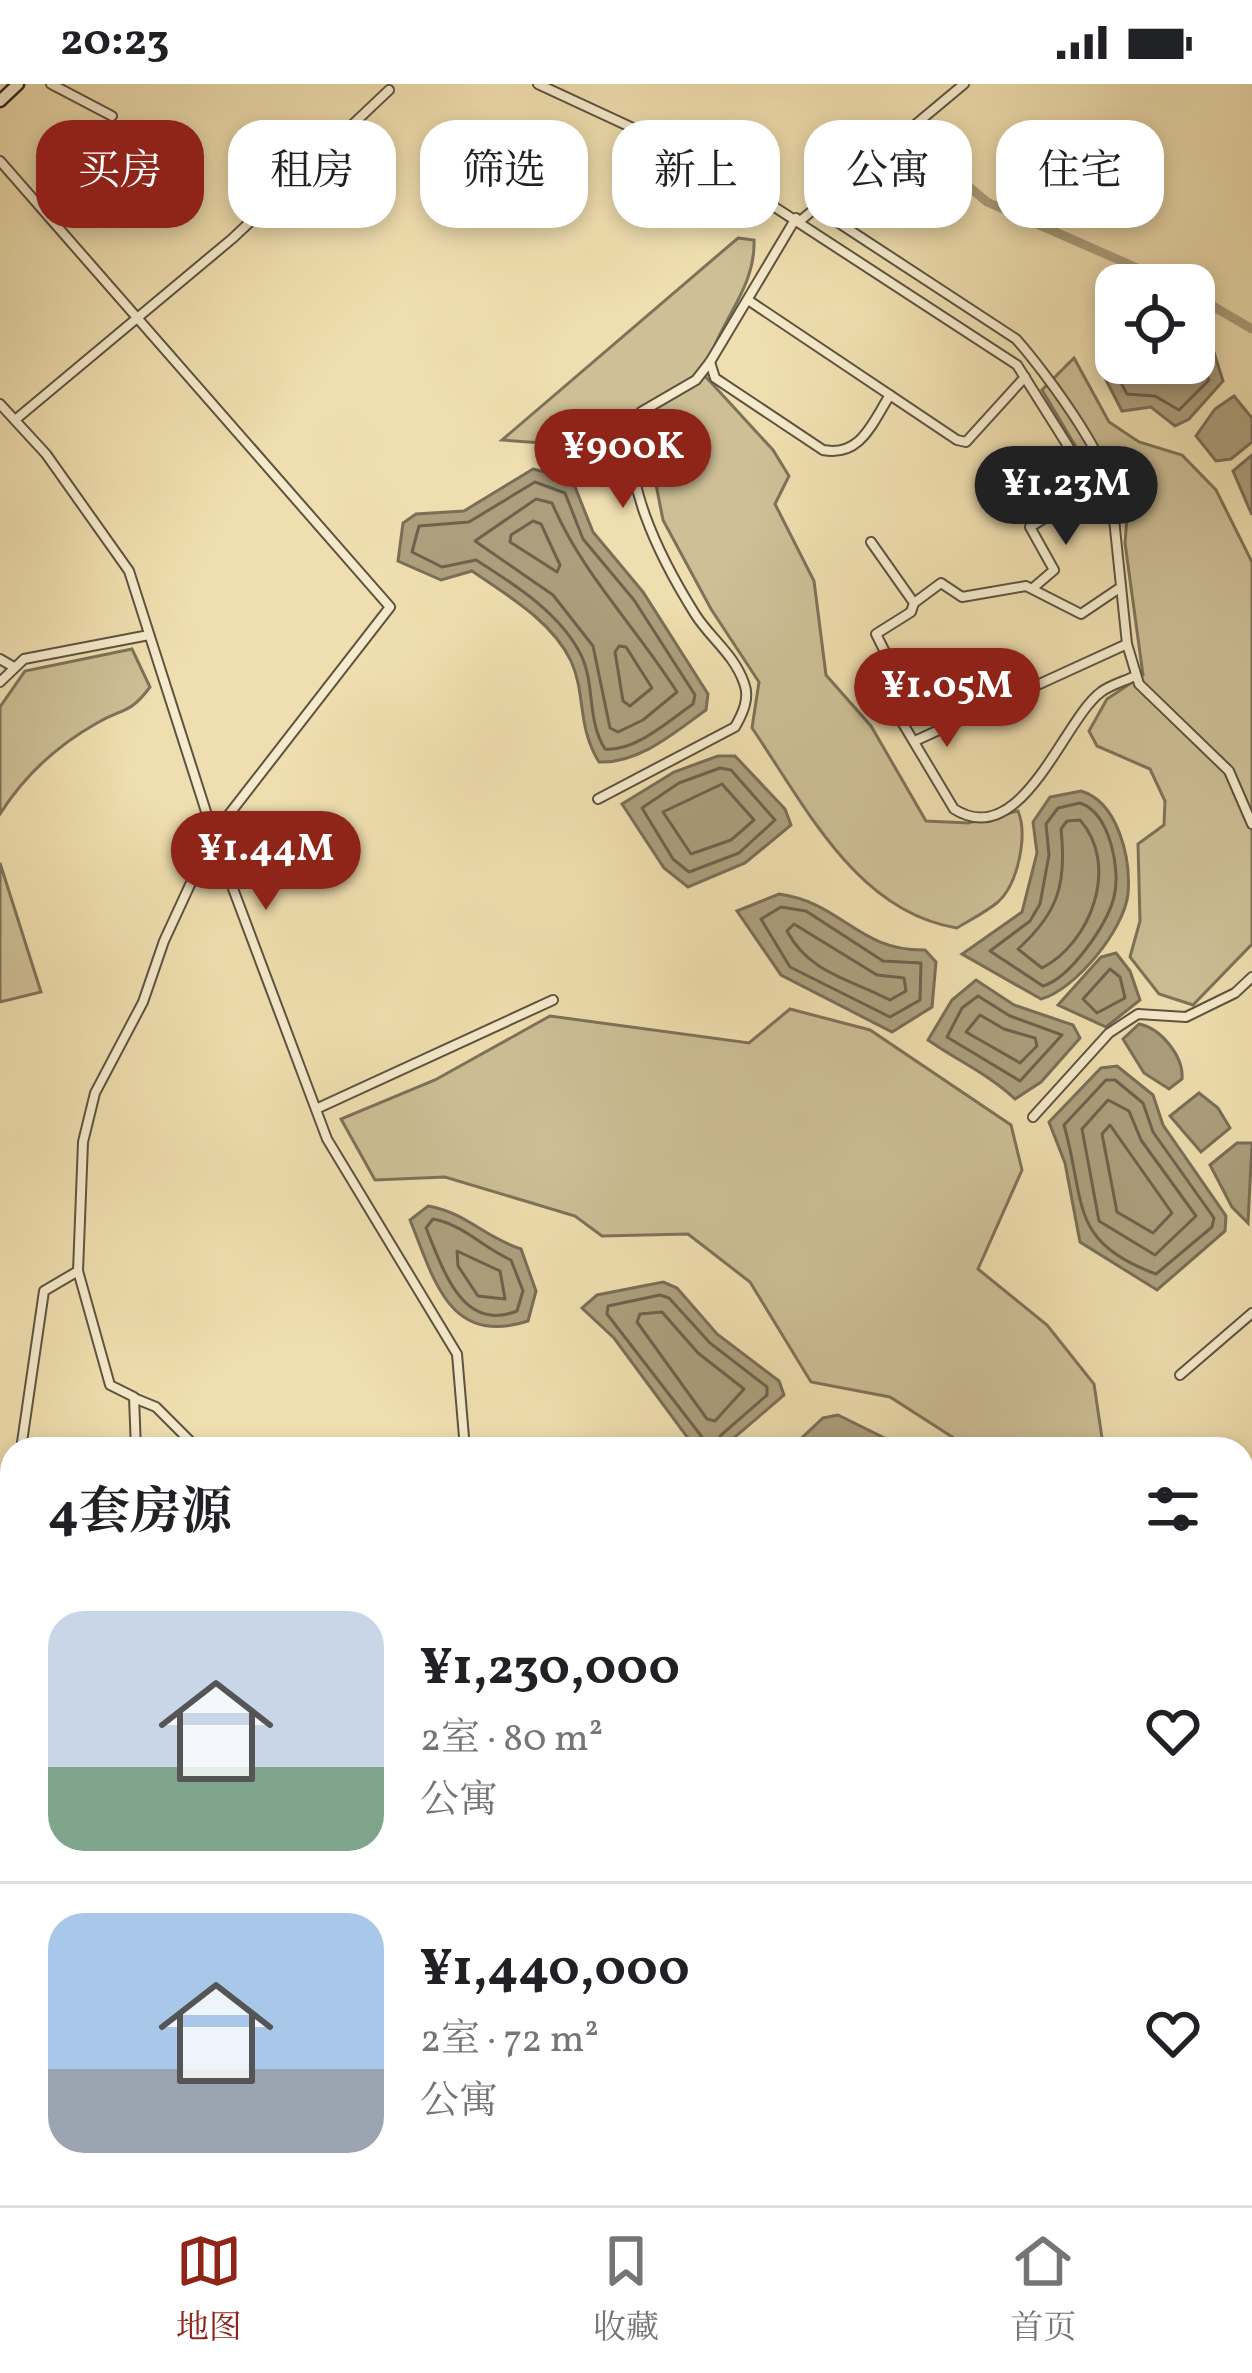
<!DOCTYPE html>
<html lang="zh">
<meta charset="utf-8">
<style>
:root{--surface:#fff;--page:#f2f2f2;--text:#202124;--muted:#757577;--line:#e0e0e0;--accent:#8f2418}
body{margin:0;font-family:Vollkorn,"Noto Serif SC",serif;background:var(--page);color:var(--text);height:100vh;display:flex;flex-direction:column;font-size:45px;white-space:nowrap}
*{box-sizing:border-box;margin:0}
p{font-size:39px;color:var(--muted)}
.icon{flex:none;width:66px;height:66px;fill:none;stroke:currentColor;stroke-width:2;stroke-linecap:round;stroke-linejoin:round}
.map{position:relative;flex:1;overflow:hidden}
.panel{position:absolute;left:0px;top:1353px;width:1254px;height:768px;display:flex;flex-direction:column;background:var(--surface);border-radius:36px 36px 0 0;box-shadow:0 6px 18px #0003}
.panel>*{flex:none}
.top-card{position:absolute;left:36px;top:36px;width:1182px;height:108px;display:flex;gap:24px}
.buttons{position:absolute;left:1095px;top:180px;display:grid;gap:24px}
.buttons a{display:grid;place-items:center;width:120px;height:120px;border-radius:24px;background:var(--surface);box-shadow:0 6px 18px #0003;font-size:60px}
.price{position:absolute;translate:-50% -102px;padding:0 27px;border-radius:42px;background:var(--accent);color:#fff;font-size:39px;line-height:78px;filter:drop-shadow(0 3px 6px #0008)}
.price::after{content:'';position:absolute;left:50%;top:72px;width:36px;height:27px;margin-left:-18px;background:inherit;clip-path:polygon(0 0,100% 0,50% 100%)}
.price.on{background:#222;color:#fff}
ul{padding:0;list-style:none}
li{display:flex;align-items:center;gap:36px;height:300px;padding:0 48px}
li+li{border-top:3px solid var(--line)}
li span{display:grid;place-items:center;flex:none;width:336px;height:240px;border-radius:36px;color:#555}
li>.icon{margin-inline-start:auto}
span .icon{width:144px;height:144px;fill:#fffc;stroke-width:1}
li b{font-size:51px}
h2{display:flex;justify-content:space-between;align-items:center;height:144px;padding:0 48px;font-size:51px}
.pill{padding:0 42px;border-radius:36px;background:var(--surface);box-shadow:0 6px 18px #0003;font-size:42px;line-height:108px}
.pill.on{background:var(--accent);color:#fff}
.status{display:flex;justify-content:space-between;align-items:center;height:84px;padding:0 60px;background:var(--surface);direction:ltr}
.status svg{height:33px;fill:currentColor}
.dock{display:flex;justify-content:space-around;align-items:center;height:168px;border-top:3px solid var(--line);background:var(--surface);font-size:33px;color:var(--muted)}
.dock a{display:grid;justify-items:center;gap:6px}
.dock .on{color:var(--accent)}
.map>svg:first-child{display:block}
.green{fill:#cebf96;stroke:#7e7259;stroke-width:3}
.water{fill:#ad9f7d;stroke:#7a6e56;stroke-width:3}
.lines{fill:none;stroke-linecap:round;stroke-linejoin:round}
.shore{stroke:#6d624c;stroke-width:3}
.canal{stroke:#ad9f7d;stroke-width:9}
.minor-casing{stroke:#5e5341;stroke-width:12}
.secondary-casing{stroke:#2d251c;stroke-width:15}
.minor{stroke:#f5eacb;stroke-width:8}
.secondary{stroke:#f5eacb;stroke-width:10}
</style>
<div class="status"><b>20:23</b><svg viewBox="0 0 49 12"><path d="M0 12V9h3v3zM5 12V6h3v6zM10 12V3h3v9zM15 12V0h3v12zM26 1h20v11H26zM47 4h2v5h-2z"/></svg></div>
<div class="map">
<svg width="1252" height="2121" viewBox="0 0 1252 2121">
<rect width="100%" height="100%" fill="#efdeaf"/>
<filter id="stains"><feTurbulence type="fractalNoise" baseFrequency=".00167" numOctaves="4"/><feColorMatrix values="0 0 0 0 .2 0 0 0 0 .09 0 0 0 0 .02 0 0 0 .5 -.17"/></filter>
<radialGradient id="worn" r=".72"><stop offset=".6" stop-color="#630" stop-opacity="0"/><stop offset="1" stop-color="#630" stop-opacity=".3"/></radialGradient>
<g class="green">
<path d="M738,154L754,156C756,209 712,243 706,293L773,366L789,392L775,420L814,497L826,591L871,642L926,737L968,739L1018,727C1028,751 1018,800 998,818C986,828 970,836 957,844C856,828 805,721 752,644L759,598L711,525L663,436L647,355L595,363L502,356Z"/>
<path d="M1074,274L1109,338L1139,358L1182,371L1216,406L1252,478V860L1193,921L1159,910L1130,873L1140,837L1138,760L1164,741L1165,717L1150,685L1097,662L1089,647L1107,615L1143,591L1125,459L1128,420L1107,415L1042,306Z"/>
<path d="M132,565L150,603C130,630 123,624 97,639C58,661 24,692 0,730V623L25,587Z"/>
<path d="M0,779L41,908L0,918Z"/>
<path d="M790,925L870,946L1011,1041L1022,1086L978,1185L1047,1241L1094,1300L1102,1354L1080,1365H971L890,1313L811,1298L750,1198L688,1150L602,1152L575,1132L445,1093L375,1096L341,1035L435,996L550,932L749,959Z"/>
</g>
<g class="water">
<path d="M1194,240L1211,259L1223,297L1189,335L1175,342L1151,323L1122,327L1106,296L1101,272L1116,257V279H1194Z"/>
<path d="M1234,312L1252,334V358L1231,375L1216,377L1196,352L1215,325Z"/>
<path d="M1252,371V431L1233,387Z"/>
<path d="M533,385L564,393L575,403L593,448L643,508L708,610L706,626C675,648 639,680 599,678C577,643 586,610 571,577C552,537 507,511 472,487L441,496L398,477L403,439L416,430L464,427Z"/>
<path d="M718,672H735L785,725L791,741L745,779L688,803L664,784L622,720L674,688Z"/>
<path d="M1081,707C1118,718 1131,774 1128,810C1124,846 1075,906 1041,915L962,870L1022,828L1037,769L1033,738L1050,713Z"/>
<path d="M779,810C843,819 857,867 925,866L936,878L932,923L892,948L781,891L737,827Z"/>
<path d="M1116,869L1130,887L1140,916L1106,943L1058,921L1101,873Z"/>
<path d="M976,896L1014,921L1073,941L1080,954L1041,998L1015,1015C990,991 958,977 928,956L952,916Z"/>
<path d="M1139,940C1161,944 1184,973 1182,995L1169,1005L1144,989L1123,955Z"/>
<path d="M1117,982L1153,1011L1163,1041L1226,1132L1225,1147L1157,1206L1080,1158L1065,1079L1049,1038L1101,984Z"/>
<path d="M1199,1009L1218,1024L1230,1044L1201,1068L1170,1032Z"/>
<path d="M1237,1059H1252L1248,1139L1232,1123L1210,1081Z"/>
<path d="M428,1122C467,1129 484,1153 521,1165L536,1207L528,1237C449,1263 434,1195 410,1136Z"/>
<path d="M663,1198L677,1204L717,1250L779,1297L784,1311L721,1365H696L614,1254L582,1224L597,1211Z"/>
<path d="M838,1331L907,1365H790L823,1334Z"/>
<path d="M1242,1978L1252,1993V2121H1169L1161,2109H1242Z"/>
<path d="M896,2109H1098L1084,2121H908Z"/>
</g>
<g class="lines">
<g class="shore">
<path d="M1116,274L1117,291L1127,310L1155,312L1179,326L1209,296L1194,258"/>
<path d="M535,398L565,409L583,455L634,516L695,611L693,620C670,636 635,668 605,665C587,637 595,602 582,573C562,530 514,500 476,476L442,483L412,468L419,442L469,438Z"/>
<path d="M536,415L552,419C582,490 636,543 677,608L643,636L618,648L610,644L593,562L553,511L475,457Z"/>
<path d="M533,437L541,440L560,481L557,488L510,458L511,451Z"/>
<path d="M619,562L626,563L652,604L630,622L623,617L615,568Z"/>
<path d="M720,684L731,686L775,736L739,769L689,788L673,775L642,724L679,699Z"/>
<path d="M722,700L754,736L731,756L691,770L663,728Z"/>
<path d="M1080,719C1110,729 1121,786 1114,813C1107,841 1070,894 1043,902L990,867L1030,837L1040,820L1049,771L1046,740L1058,724Z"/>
<path d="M1080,736C1120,781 1091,859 1042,884L1018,865C1058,829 1067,800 1061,745L1067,737Z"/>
<path d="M781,823L806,827L883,877L921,879L920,916L890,933L790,883L761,835Z"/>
<path d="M794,840L877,891L904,894L906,907L890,916C850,895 809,889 787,847Z"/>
<path d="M1110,885L1120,893L1125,914L1097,929L1083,915Z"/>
<path d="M978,912L1010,932L1062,951L1020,997L947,953L962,924Z"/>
<path d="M980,931L1004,945L1035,954L1037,962L1020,979L966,948Z"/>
<path d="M1106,996H1115L1143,1019L1153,1048L1214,1134L1212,1143L1156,1190C1068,1158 1086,1118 1064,1041Z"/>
<path d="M1108,1016L1129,1027L1141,1056L1196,1132L1155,1171L1099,1137L1082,1045Z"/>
<path d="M1110,1041L1172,1129L1153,1149L1117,1128L1102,1050Z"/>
<path d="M433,1135C462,1140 484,1164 511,1176L523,1207L517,1227C462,1249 443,1185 426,1144Z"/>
<path d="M457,1167L500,1187L505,1215L478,1212L458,1182Z"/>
<path d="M662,1228L698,1269L744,1305L715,1337L707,1335L637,1238L640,1230Z"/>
<path d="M705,1365L702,1353L607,1230L608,1222L660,1211L669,1214L710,1259L767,1303V1311L720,1352L717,1365"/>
</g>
<g class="canal">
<path d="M926,53L955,91L987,118L1176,201"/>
<path d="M1194,211L1252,245"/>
</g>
<defs>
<g id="minor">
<path d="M51,0L112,32"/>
<path d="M538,0L704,77L1017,281L1114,435L1127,560L1139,600L1229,687L1252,740"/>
<path d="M0,77L390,523L213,751L164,857L143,918L95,1009L83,1058L78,1187L110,1301L134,1313L136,1365"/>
<path d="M816,124L1016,255C1042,284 1128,396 1114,434"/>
<path d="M800,137L964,0"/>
<path d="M751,218L957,356L966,358L1025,293"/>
<path d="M710,278L715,294L823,366C861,373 872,339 890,311"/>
<path d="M0,320L46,370L129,487L217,762L327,1055L457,1270L465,1365"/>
<path d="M15,336L233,154L389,6"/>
<path d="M871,458L914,519L911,528L876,550L908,614L893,623L954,725C1022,768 1063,636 1101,608C1110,601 1125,597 1135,592"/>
<path d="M1033,504L1054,486L1030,443L1095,404"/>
<path d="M914,519L941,499L962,513L1026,502L1081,530L1121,503"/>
<path d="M0,575L12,582"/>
<path d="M0,598L24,575L149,551"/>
<path d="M917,656L1127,560"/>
<path d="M598,715L735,643C743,629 750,614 744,599C734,570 710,554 695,530C665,482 610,382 641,328L696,296L710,278L796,134"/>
<path d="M316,1025L553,916"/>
<path d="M1033,1033L1109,949L1138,930L1186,933L1235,909L1252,893"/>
<path d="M1180,1291L1252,1229"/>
<path d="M134,1314L156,1323L198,1365"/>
<path d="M21,1365L44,1207L78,1187"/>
<path d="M1242,1562L1252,1573"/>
<path d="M1242,1667L1252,1661"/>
</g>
<g id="secondary">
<path d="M0,17L18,0"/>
<path d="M0,1887L12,1894"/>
<path d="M0,1981L12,1989"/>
<path d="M0,1998L12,2007"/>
<path d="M132,2109L144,2121"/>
<path d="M152,2109L164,2121"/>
<path d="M243,2109L254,2121"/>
</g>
</defs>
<use href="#minor" class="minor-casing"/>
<use href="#secondary" class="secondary-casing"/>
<use href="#minor" class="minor"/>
<use href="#secondary" class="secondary"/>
</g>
<rect width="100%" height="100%" filter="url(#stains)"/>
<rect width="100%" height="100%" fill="url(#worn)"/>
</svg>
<div class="buttons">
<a><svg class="icon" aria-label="locate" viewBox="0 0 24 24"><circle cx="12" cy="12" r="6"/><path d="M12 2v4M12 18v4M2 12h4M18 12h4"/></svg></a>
</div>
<b class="price" style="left:623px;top:427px">¥900K</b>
<b class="price on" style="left:1066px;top:464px">¥1.23M</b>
<b class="price" style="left:947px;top:666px">¥1.05M</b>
<b class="price" style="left:266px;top:829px">¥1.44M</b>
<div class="top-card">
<a class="pill on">买房</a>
<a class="pill">租房</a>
<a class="pill">筛选</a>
<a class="pill">新上</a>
<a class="pill">公寓</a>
<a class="pill">住宅</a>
</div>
<section class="panel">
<h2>4套房源<svg class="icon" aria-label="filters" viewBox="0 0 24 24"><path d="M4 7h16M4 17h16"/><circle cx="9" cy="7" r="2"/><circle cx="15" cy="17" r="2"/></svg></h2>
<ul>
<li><span style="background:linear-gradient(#c9d6e8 65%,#7fa58c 0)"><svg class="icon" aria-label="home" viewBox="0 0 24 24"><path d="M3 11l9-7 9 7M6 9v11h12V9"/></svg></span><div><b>¥1,230,000</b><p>2室 · 80 m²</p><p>公寓</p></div><svg class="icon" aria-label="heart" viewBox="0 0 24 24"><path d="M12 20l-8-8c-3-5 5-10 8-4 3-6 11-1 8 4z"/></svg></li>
<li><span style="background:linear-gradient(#a9c7e8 65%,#9aa5b1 0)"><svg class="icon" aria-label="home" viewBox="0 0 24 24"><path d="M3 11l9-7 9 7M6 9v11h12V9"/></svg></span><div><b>¥1,440,000</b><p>2室 · 72 m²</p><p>公寓</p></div><svg class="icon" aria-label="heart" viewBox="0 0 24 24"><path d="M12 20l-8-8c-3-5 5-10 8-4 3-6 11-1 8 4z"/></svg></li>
</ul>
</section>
</div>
<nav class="dock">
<a class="on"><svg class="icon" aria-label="map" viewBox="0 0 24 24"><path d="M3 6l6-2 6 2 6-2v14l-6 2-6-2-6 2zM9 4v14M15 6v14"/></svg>地图</a>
<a><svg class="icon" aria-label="saved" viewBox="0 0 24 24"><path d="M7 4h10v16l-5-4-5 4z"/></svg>收藏</a>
<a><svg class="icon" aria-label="home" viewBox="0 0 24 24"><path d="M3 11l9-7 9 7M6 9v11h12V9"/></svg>首页</a>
</nav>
